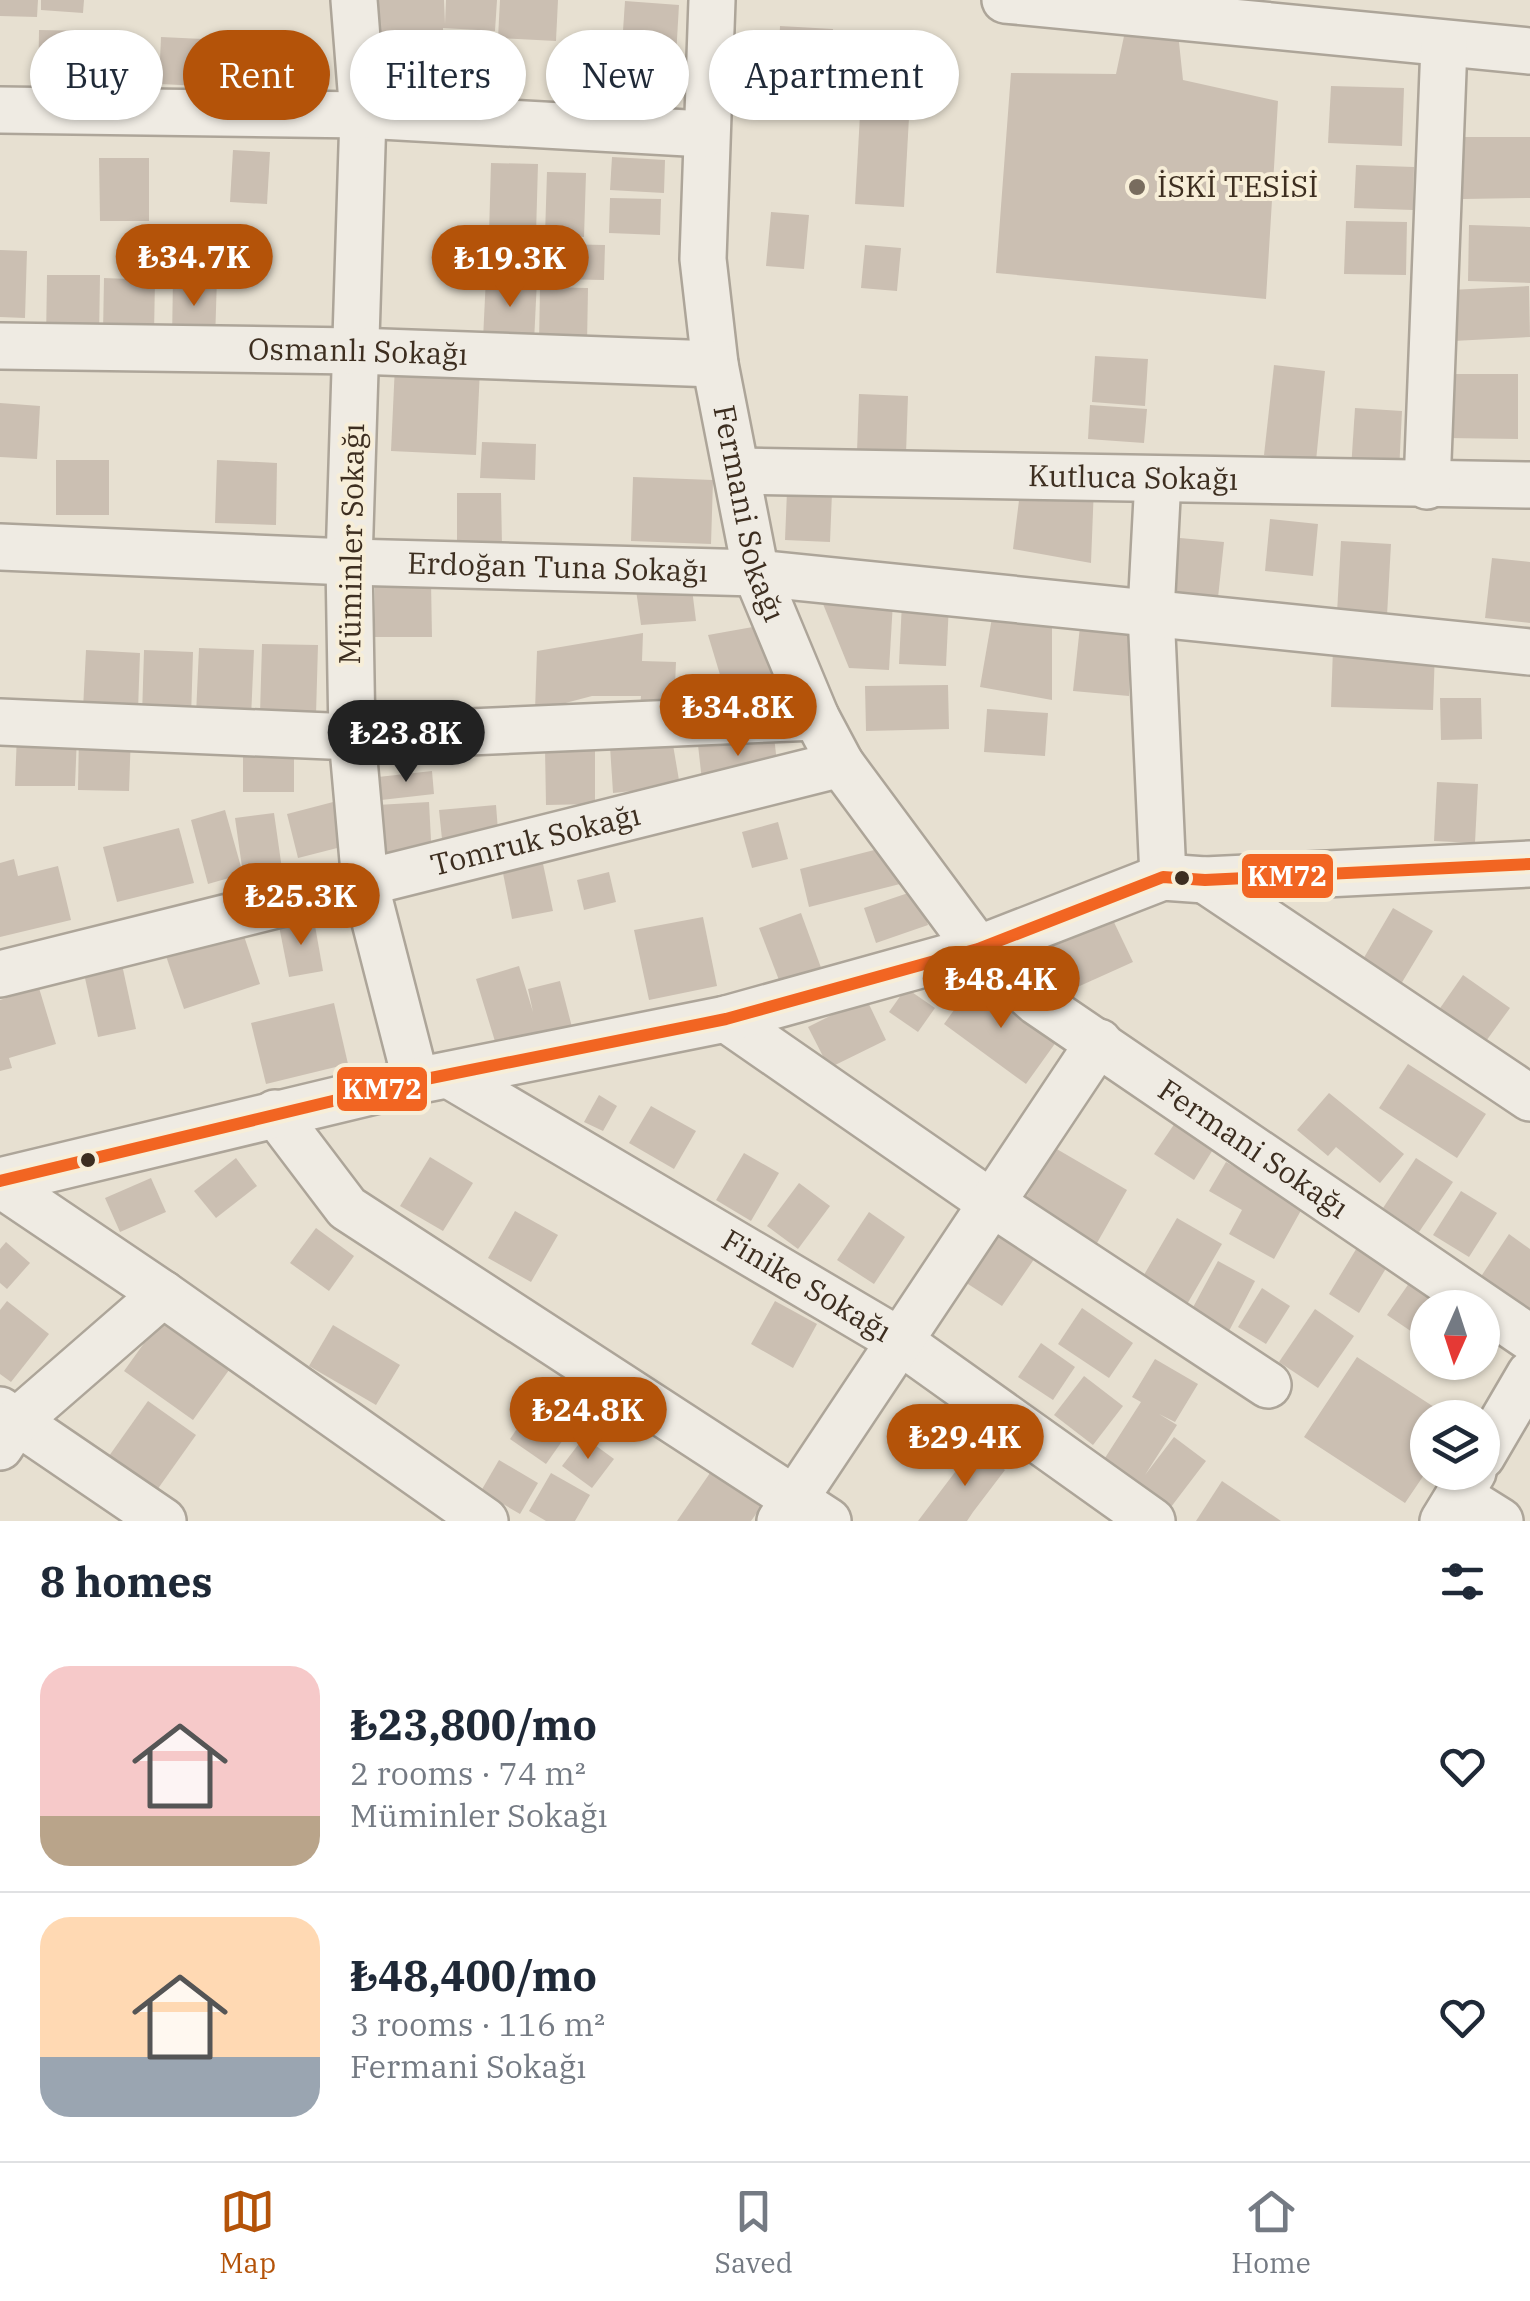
<!DOCTYPE html>
<meta charset="utf-8">
<style>
:root{--surface:#fff;--page:#f2f2f3;--text:#1f2937;--muted:#747a83;--line:#e0e1e3;--accent:#b45309}
body{margin:0;font-family:"IBM Plex Serif",serif;background:var(--page);color:var(--text);height:100vh;display:flex;flex-direction:column;font-size:38px;white-space:nowrap}
*{box-sizing:border-box;margin:0}
p{font-size:32px;color:var(--muted)}
.icon{flex:none;width:55px;height:55px;fill:none;stroke:currentColor;stroke-width:2;stroke-linecap:round;stroke-linejoin:round}
.map{position:relative;height:1521px;overflow:hidden}
.panel{display:flex;flex-direction:column;background:var(--surface);flex:1}
.panel>*{flex:none}
.hud{position:absolute;left:30px;top:30px;width:1000px;height:90px;display:flex;gap:20px}
.needle{width:65px;rotate:183deg}
.tools{position:absolute;left:1410px;top:1290px;display:grid;gap:20px}
.tools a{display:grid;place-items:center;width:90px;height:90px;border-radius:50%;background:var(--surface);box-shadow:0 2px 8px #0004;font-size:50px}
.price{position:absolute;translate:-50% -85px;padding:0 22px;border-radius:35px;background:var(--accent);color:#fff;font-size:32px;line-height:65px;filter:drop-shadow(0 2px 5px #0008)}
.price::after{content:'';position:absolute;left:50%;top:60px;width:30px;height:22px;margin-left:-15px;background:inherit;clip-path:polygon(0 0,100% 0,50% 100%)}
.price.active{background:#222;color:#fff}
ul{padding:0;list-style:none}
li{display:flex;align-items:center;gap:30px;height:250px;padding:0 40px}
li+li{border-top:2px solid var(--line)}
li span{display:grid;place-items:center;flex:none;width:280px;height:200px;border-radius:30px;color:#555}
li>.icon{margin-inline-start:auto}
span .icon{width:120px;height:120px;fill:#fffc;stroke-width:1}
li b{font-size:42px}
h2{display:flex;justify-content:space-between;align-items:center;height:120px;padding:0 40px;font-size:42px}
.tag{padding:0 35px;border-radius:45px;background:var(--surface);box-shadow:0 2px 8px #0004;font-size:35px;line-height:90px}
.tag.active{background:var(--accent);color:#fff}
.tab-bar{display:flex;justify-content:space-around;align-items:center;height:140px;border-top:2px solid var(--line);background:var(--surface);font-size:28px;color:var(--muted)}
.tab-bar a{display:grid;justify-items:center;gap:5px}
.tab-bar .active{color:var(--accent)}
.map>svg:first-child{display:block}
.building{fill:#cbbfb2}
.lines{fill:none;stroke-linecap:round;stroke-linejoin:round}
.minor-casing{stroke:#ada599;stroke-width:50}
.minor{stroke:#efebe3;stroke-width:45}
.bus-1-casing{stroke:#f7eed8;stroke-width:20}
.bus-1{stroke:#f26522;stroke-width:12}
.poi-dot{fill:#786c5e;stroke:#f7eed8;stroke-width:4}
.bus-dot{fill:#3d2e20;stroke:#f7eed8;stroke-width:4}
.labels{text-anchor:middle;stroke-width:8;stroke-linejoin:round;paint-order:stroke}
.poi-label{font-size:30px;fill:#3d2e20;stroke:#f7eed8;text-anchor:start}
.street-label{font-size:30px;fill:#3d2e20;stroke:#f7eed8}
.line-badge{stroke:#f7eed8;stroke-width:4}
.badge-label{font-size:28px;text-anchor:middle;font-weight:bold;fill:#fff}
</style>
<div class="map">
<svg width="1530" height="1521" viewBox="0 0 1530 1521">
<rect width="100%" height="100%" fill="#e7e0d1"/>
<g class="building">
<path d="M0,0H38L37,17L0,16Z"/>
<path d="M41,0H84L83,13L41,10Z"/>
<path d="M379,0H444L445,24L446,0H497L495,31L443,28V38L378,36Z"/>
<path d="M500,0H558L556,41L498,38Z"/>
<path d="M625,1L679,5L673,108L618,105Z"/>
<path d="M1127,22L1178,33L1183,80L1278,101L1266,299L996,273L1011,73L1116,74Z"/>
<path d="M780,26L833,29L830,93L777,90Z"/>
<path d="M39,30L91,31L89,95L38,94Z"/>
<path d="M161,37L203,39L202,86L159,84Z"/>
<path d="M864,43L913,46L904,207L855,204Z"/>
<path d="M441,45L501,47L498,104L438,101Z"/>
<path d="M1331,86L1404,88L1402,146L1328,143Z"/>
<path d="M1463,137H1530V198L1463,199Z"/>
<path d="M233,150L270,152L267,204L230,202Z"/>
<path d="M612,157L665,160L664,193L610,190Z"/>
<path d="M99,158H149V221H100Z"/>
<path d="M491,163L538,164L536,235L489,234Z"/>
<path d="M1356,165L1414,167L1413,210L1354,208Z"/>
<path d="M547,172L586,173L584,237L545,235Z"/>
<path d="M610,198L661,199L660,235L609,233Z"/>
<path d="M771,212L809,215L804,269L766,266Z"/>
<path d="M1346,221L1407,222L1406,275L1344,274Z"/>
<path d="M1469,225L1530,227V283L1468,281Z"/>
<path d="M555,244L605,245L604,280L554,279Z"/>
<path d="M865,245L901,248L897,291L861,288Z"/>
<path d="M0,250L27,251L25,318L0,317Z"/>
<path d="M47,275H100L99,340L46,339Z"/>
<path d="M173,277L217,278L215,341L172,340Z"/>
<path d="M486,277L537,280L534,342L483,339Z"/>
<path d="M104,278L155,280L154,334L103,333Z"/>
<path d="M1529,286L1530,337L1453,341L1450,290Z"/>
<path d="M540,287L588,288L587,345L539,344Z"/>
<path d="M1095,356L1148,359L1145,406L1092,402Z"/>
<path d="M395,365L480,369L476,455L391,451Z"/>
<path d="M1274,365L1325,371L1316,461L1264,455Z"/>
<path d="M1447,374H1518V439L1447,438Z"/>
<path d="M859,394L908,396L906,454L857,452Z"/>
<path d="M0,403L40,406L37,459L0,457Z"/>
<path d="M1090,405L1147,409L1144,443L1088,439Z"/>
<path d="M1355,408L1402,411L1399,472L1351,469Z"/>
<path d="M482,442L536,444L535,480L480,478Z"/>
<rect x="56" y="460" width="53" height="55"/>
<path d="M217,460L277,463L276,525L215,523Z"/>
<path d="M633,477L713,480L711,544L631,541Z"/>
<path d="M1021,484L1094,486L1091,563L1013,549Z"/>
<path d="M787,491L832,493L830,542L785,540Z"/>
<path d="M457,493H501L502,545L457,546Z"/>
<path d="M1270,519L1318,524L1313,576L1265,571Z"/>
<path d="M1169,537L1224,542L1217,607L1162,601Z"/>
<path d="M1341,541L1391,544L1387,616L1337,613Z"/>
<path d="M1492,558L1530,562V623L1485,618Z"/>
<path d="M633,569L690,573L696,621L641,625Z"/>
<path d="M375,581H431L432,637H375Z"/>
<path d="M821,599L893,602L889,670L849,668Z"/>
<path d="M902,602L949,604L946,666L899,664Z"/>
<path d="M993,612L1052,618V700L980,687Z"/>
<path d="M1081,617L1130,622L1129,696L1073,691Z"/>
<path d="M769,624L790,681L727,698L708,635Z"/>
<path d="M643,633L642,661L676,662L674,709L640,707L641,696H592L535,711L537,651Z"/>
<path d="M262,644L318,645L316,715L260,714Z"/>
<path d="M1333,647L1435,650L1433,710L1331,707Z"/>
<path d="M199,648L254,650L251,718L196,715Z"/>
<path d="M86,650L140,653L138,711L83,709Z"/>
<path d="M144,650L193,652L191,718L142,716Z"/>
<path d="M948,685L949,729L866,731L865,686Z"/>
<path d="M1440,698H1481L1482,739L1441,740Z"/>
<path d="M987,709L1048,713L1045,756L984,752Z"/>
<path d="M79,731L131,733L129,791L78,790Z"/>
<path d="M17,733L77,736L75,786H15Z"/>
<path d="M774,736L778,772L702,781L698,745Z"/>
<path d="M672,739L680,786L613,793L610,746Z"/>
<rect x="243" y="746" width="51" height="46"/>
<path d="M545,748H595V804L546,805Z"/>
<path d="M432,771L434,794L381,800L378,777Z"/>
<path d="M1437,782L1478,784L1475,843L1434,841Z"/>
<path d="M337,801L349,845L298,858L287,814Z"/>
<path d="M429,802L432,859L380,862L377,805Z"/>
<path d="M496,805L499,843L443,849L439,810Z"/>
<path d="M225,810L243,874L208,884L191,820Z"/>
<path d="M274,813L282,869L243,874L235,818Z"/>
<path d="M778,822L788,859L752,868L742,832Z"/>
<path d="M179,828L194,883L117,902L103,847Z"/>
<path d="M890,846L900,884L809,907L800,869Z"/>
<path d="M14,859L18,876L58,866L71,920L0,937V863Z"/>
<path d="M542,859L553,911L512,919L502,868Z"/>
<path d="M609,872L616,902L584,910L577,880Z"/>
<path d="M917,890L928,925L876,943L864,908Z"/>
<path d="M1393,908L1433,931L1401,984L1362,961Z"/>
<path d="M801,913L823,973L782,988L759,928Z"/>
<path d="M703,917L717,986L649,1000L634,930Z"/>
<path d="M1112,918L1133,962L1053,998L1032,954Z"/>
<path d="M314,920L323,971L289,977L279,926Z"/>
<path d="M242,930L260,984L184,1009L166,956Z"/>
<path d="M121,960L136,1029L98,1037L83,969Z"/>
<path d="M519,966L533,1012L528,989L560,981L572,1027L497,1048L476,979Z"/>
<path d="M1463,975L1510,1008L1473,1059L1427,1027Z"/>
<path d="M976,979L1059,1038L1026,1084L944,1024Z"/>
<path d="M39,988L56,1044L9,1058L12,1068L0,1071V1000Z"/>
<path d="M906,988L935,1008L918,1032L889,1012Z"/>
<path d="M866,998L886,1040L829,1068L808,1027Z"/>
<path d="M334,1003L348,1064L266,1084L251,1023Z"/>
<path d="M1408,1064L1486,1114L1457,1158L1379,1108Z"/>
<path d="M1329,1093L1404,1154L1380,1183L1336,1147L1328,1156L1297,1130Z"/>
<path d="M599,1095L617,1106L603,1131L584,1122Z"/>
<path d="M651,1106L696,1131L674,1169L629,1143Z"/>
<path d="M1175,1123L1214,1148L1194,1180L1154,1154Z"/>
<path d="M1055,1148L1127,1190L1097,1243L1024,1201Z"/>
<path d="M744,1153L779,1173L751,1221L716,1200Z"/>
<path d="M430,1157L473,1183L443,1231L400,1206Z"/>
<path d="M236,1158L257,1186L216,1218L194,1191Z"/>
<path d="M1416,1158L1453,1182L1419,1232L1383,1208Z"/>
<path d="M1226,1162L1304,1205L1274,1259L1229,1234L1242,1210L1209,1191Z"/>
<path d="M151,1178L166,1212L120,1232L105,1198Z"/>
<path d="M799,1183L830,1206L798,1249L767,1226Z"/>
<path d="M1461,1191L1497,1213L1469,1257L1433,1235Z"/>
<path d="M515,1211L558,1235L531,1282L488,1258Z"/>
<path d="M869,1212L905,1237L874,1284L837,1260Z"/>
<path d="M1177,1218L1222,1244L1186,1306L1141,1280Z"/>
<path d="M989,1223L1037,1255L1002,1306L954,1275Z"/>
<path d="M316,1228L354,1256L329,1291L290,1263Z"/>
<path d="M1509,1234L1530,1249V1312L1480,1278Z"/>
<path d="M6,1242L30,1263L7,1289L0,1283V1249Z"/>
<path d="M1358,1246L1388,1265L1359,1313L1329,1294Z"/>
<path d="M1218,1261L1255,1281L1229,1331L1191,1311Z"/>
<path d="M1412,1279L1446,1303L1442,1308H1428V1329L1421,1338L1387,1315Z"/>
<path d="M1262,1288L1290,1306L1266,1344L1238,1327Z"/>
<path d="M7,1301L49,1334L11,1382L0,1374V1310Z"/>
<path d="M775,1301L817,1324L793,1368L751,1344Z"/>
<path d="M1082,1308L1133,1343L1109,1378L1058,1344Z"/>
<path d="M1315,1309L1354,1336L1318,1388L1279,1362Z"/>
<path d="M160,1321L229,1370L193,1420L124,1371Z"/>
<path d="M333,1325L400,1365L376,1405L309,1366Z"/>
<path d="M1041,1343L1075,1367L1053,1400L1018,1377Z"/>
<path d="M1357,1357L1451,1418H1428V1469L1405,1503L1304,1437Z"/>
<path d="M1155,1359L1198,1384L1175,1422L1159,1414L1177,1425L1145,1475L1174,1437L1206,1461L1171,1507L1103,1461L1141,1402L1132,1397Z"/>
<path d="M1084,1376L1123,1406L1093,1445L1054,1415Z"/>
<path d="M540,1395L577,1420L546,1464L510,1439Z"/>
<path d="M148,1401L196,1435L157,1490L109,1456Z"/>
<path d="M584,1437L614,1459L592,1488L562,1466Z"/>
<path d="M974,1447L1005,1470L973,1512L967,1521H918Z"/>
<path d="M499,1460L538,1483L520,1514L481,1491Z"/>
<path d="M551,1473L590,1495L575,1521H546L529,1511Z"/>
<path d="M710,1473L761,1507L751,1521H677Z"/>
<path d="M1222,1481L1281,1521H1196Z"/>
</g>
<g class="lines">
<defs>
<g id="minor">
<path d="M354,0L363,115L349,562L352,737L365,883L416,1081"/>
<path id="s1" d="M712,0L703,259L715,364L756,573L816,717L841,764L978,949L1037,1002L1530,1338"/>
<path d="M1005,0L1530,51"/>
<path d="M0,110L363,115L705,134"/>
<path id="s2" d="M0,346L355,351L715,364"/>
<path id="s3" d="M738,471L1530,485"/>
<path d="M1158,479L1151,612L1163,877"/>
<path d="M1427,486L1444,45"/>
<path id="s4" d="M0,547L349,562L756,573L1530,652"/>
<path d="M0,722L352,737L816,717"/>
<path d="M1205,880L1530,1098"/>
<path id="s5" d="M0,974L841,764"/>
<path d="M726,1019L990,1202L1268,1385"/>
<path id="s6" d="M449,1075L898,1340L1152,1521"/>
<path d="M275,1113L347,1208L828,1521"/>
<path d="M0,1181L416,1081L726,1019L978,949L1163,877L1205,880L1530,864"/>
<path d="M0,1184L163,1294L485,1521"/>
<path d="M0,1410L163,1521"/>
<path d="M0,1447L17,1421L163,1294"/>
<path d="M1482,1456L1530,1374"/>
<path d="M1460,1496L1500,1521"/>
<path d="M780,1521L1099,1042"/>
<path d="M1443,1521L1473,1472"/>
</g>
</defs>
<use href="#minor" class="minor-casing"/>
<use href="#minor" class="minor"/>
<defs>
<path id="bus-1" d="M0,1181L416,1081L726,1019L978,949L1163,877L1205,880L1530,864"/>
</defs>
<use href="#bus-1" class="bus-1-casing"/>
<use href="#bus-1" class="bus-1"/>
</g>
<circle class="poi-dot" cx="1137" cy="187" r="10"/>
<g class="bus-dot">
<circle cx="1182" cy="878" r="9"/>
<circle cx="88" cy="1160" r="9"/>
</g>
<g class="labels">
<g class="poi-label">
<text x="1157" y="197">İSKİ TESİSİ</text>
</g>
<g class="street-label">
<text dy="10" stroke="none"><textPath href="#s2" startOffset="358">Osmanlı Sokağı</textPath></text>
<text dy="10" stroke="none"><textPath href="#s3" startOffset="395">Kutluca Sokağı</textPath></text>
<text dy="10" stroke="none"><textPath href="#s1" startOffset="518">Fermani Sokağı</textPath></text>
<text transform="translate(352 544) rotate(-89)" y="10">Müminler Sokağı</text>
<text dy="10" stroke="none"><textPath href="#s4" startOffset="558">Erdoğan Tuna Sokağı</textPath></text>
<text dy="10" stroke="none"><textPath href="#s5" startOffset="552">Tomruk Sokağı</textPath></text>
<text dy="10" stroke="none"><textPath href="#s1" startOffset="1358">Fermani Sokağı</textPath></text>
<text dy="10" stroke="none"><textPath href="#s6" startOffset="415">Finike Sokağı</textPath></text>
</g>
</g>
<g class="line-badge">
<rect x="1240" y="852" width="95" height="48" rx="10" fill="#f26522"/>
<rect x="335" y="1065" width="94" height="48" rx="10" fill="#f26522"/>
</g>
<g class="badge-label">
<text x="1287" y="886">KM72</text>
<text x="382" y="1099">KM72</text>
</g>
</svg>
<div class="tools">
<a><svg class="needle" viewBox="-14 -14 28 28"><path d="M0-13l5 13h-10z" fill="#e53935"/><path d="M0 13l5-13h-10z" fill="#747a83"/></svg></a>
<a><svg class="icon" aria-label="layers" viewBox="0 0 24 24"><path d="M12 4l9 5-9 5-9-5zM3 14l9 5 9-5"/></svg></a>
</div>
<b class="price" style="left:194px;top:309px">₺34.7K</b>
<b class="price" style="left:510px;top:310px">₺19.3K</b>
<b class="price" style="left:738px;top:759px">₺34.8K</b>
<b class="price active" style="left:406px;top:785px">₺23.8K</b>
<b class="price" style="left:301px;top:948px">₺25.3K</b>
<b class="price" style="left:1001px;top:1031px">₺48.4K</b>
<b class="price" style="left:588px;top:1462px">₺24.8K</b>
<b class="price" style="left:965px;top:1489px">₺29.4K</b>
<div class="hud">
<a class="tag">Buy</a>
<a class="tag active">Rent</a>
<a class="tag">Filters</a>
<a class="tag">New</a>
<a class="tag">Apartment</a>
</div>
</div>
<section class="panel">
<h2>8 homes<svg class="icon" aria-label="filters" viewBox="0 0 24 24"><path d="M4 7h16M4 17h16"/><circle cx="9" cy="7" r="2"/><circle cx="15" cy="17" r="2"/></svg></h2>
<ul>
<li><span style="background:linear-gradient(#f6c9c9 75%,#b9a48a 0)"><svg class="icon" aria-label="home" viewBox="0 0 24 24"><path d="M3 11l9-7 9 7M6 9v11h12V9"/></svg></span><div><b>₺23,800/mo</b><p>2 rooms · 74 m²</p><p>Müminler Sokağı</p></div><svg class="icon" aria-label="heart" viewBox="0 0 24 24"><path d="M12 20l-8-8c-3-5 5-10 8-4 3-6 11-1 8 4z"/></svg></li>
<li><span style="background:linear-gradient(#ffd9b3 70%,#9aa5b1 0)"><svg class="icon" aria-label="home" viewBox="0 0 24 24"><path d="M3 11l9-7 9 7M6 9v11h12V9"/></svg></span><div><b>₺48,400/mo</b><p>3 rooms · 116 m²</p><p>Fermani Sokağı</p></div><svg class="icon" aria-label="heart" viewBox="0 0 24 24"><path d="M12 20l-8-8c-3-5 5-10 8-4 3-6 11-1 8 4z"/></svg></li>
</ul>
</section>
<nav class="tab-bar">
<a class="active"><svg class="icon" aria-label="map" viewBox="0 0 24 24"><path d="M3 6l6-2 6 2 6-2v14l-6 2-6-2-6 2zM9 4v14M15 6v14"/></svg>Map</a>
<a><svg class="icon" aria-label="saved" viewBox="0 0 24 24"><path d="M7 4h10v16l-5-4-5 4z"/></svg>Saved</a>
<a><svg class="icon" aria-label="home" viewBox="0 0 24 24"><path d="M3 11l9-7 9 7M6 9v11h12V9"/></svg>Home</a>
</nav>
